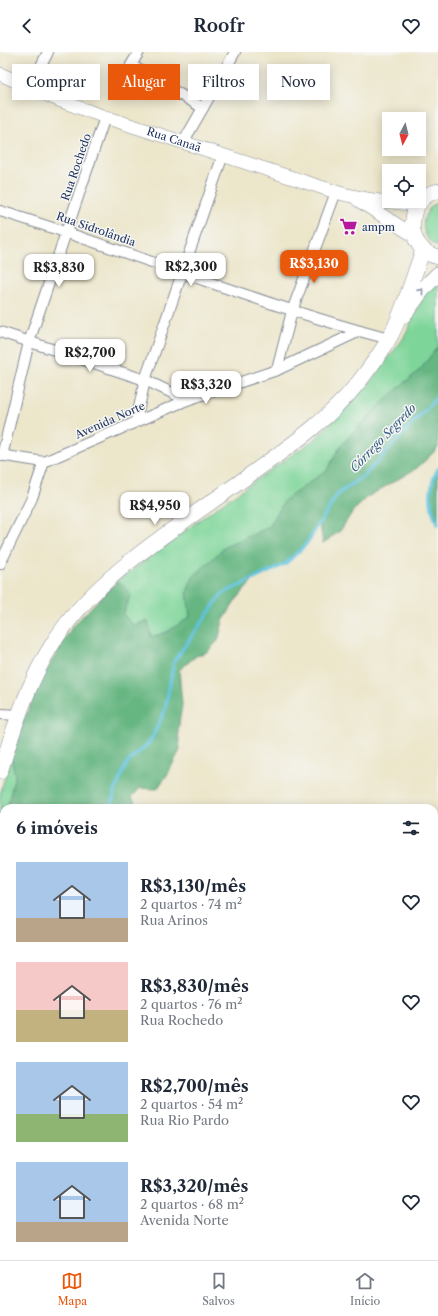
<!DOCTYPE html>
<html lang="pt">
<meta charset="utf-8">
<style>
:root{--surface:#fff;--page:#f6f6f7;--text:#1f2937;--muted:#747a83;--line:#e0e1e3;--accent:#ea580c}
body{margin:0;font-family:"Libre Caslon Text",serif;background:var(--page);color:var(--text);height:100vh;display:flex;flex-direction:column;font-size:15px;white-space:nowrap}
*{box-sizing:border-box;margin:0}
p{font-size:13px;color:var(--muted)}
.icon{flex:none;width:22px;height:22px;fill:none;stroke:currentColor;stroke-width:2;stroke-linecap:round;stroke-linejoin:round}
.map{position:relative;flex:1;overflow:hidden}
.details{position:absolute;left:0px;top:752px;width:438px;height:456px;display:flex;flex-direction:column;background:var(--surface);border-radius:12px 12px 0 0;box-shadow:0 2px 10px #0003}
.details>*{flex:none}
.hud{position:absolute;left:12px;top:12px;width:414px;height:36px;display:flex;gap:8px}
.needle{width:26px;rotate:187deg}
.tools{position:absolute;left:382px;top:60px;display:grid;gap:8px}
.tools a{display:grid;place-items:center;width:44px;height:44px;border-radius:0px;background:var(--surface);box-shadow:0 2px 10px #0003;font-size:20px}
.price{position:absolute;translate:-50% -34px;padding:0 9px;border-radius:8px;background:#fff;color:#222;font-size:13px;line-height:26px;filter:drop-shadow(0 1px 2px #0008)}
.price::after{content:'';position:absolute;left:50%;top:24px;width:12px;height:9px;margin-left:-6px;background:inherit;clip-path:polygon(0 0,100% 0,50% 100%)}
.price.current{background:var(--accent);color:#fff}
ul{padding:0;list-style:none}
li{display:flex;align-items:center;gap:12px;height:100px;padding:0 16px}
li span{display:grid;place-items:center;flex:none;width:112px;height:80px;border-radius:0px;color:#555}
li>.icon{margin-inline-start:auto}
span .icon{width:48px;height:48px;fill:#fffc;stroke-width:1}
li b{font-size:17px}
h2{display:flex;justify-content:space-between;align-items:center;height:48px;padding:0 16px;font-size:17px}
.chip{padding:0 14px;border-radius:0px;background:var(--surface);box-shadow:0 2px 10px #0003;font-size:14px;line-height:36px}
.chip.current{background:var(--accent);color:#fff}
header{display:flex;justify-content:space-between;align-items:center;height:52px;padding:0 16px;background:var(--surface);font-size:18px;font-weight:600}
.tabs{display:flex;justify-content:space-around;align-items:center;height:56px;border-top:1px solid var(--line);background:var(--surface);font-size:11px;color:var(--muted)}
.tabs a{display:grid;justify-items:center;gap:2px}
.tabs .current{color:var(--accent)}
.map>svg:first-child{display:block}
.green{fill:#7ed599;stroke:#4c827c}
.forest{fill:#66b681;stroke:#407270}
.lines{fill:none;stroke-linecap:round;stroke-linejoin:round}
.stream{stroke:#5fc2dd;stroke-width:3.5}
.service-casing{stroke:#848a94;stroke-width:6}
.minor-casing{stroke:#848a94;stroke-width:12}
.tertiary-casing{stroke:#848a94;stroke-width:14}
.secondary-casing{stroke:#848a94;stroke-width:16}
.service{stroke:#fff;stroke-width:5}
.minor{stroke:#fff;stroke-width:10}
.tertiary{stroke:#fff;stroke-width:13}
.secondary{stroke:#fff;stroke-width:15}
.oneway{stroke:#8d97ae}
.labels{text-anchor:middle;stroke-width:3;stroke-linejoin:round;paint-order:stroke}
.street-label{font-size:11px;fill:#1b2f5e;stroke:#f6f6f2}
.poi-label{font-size:11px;fill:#1b2f5e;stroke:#f6f6f2;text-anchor:start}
.water-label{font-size:12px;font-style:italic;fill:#2f5b84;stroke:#f6f6f2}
</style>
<header><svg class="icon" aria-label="back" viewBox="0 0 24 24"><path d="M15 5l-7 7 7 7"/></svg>Roofr<svg class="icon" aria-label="heart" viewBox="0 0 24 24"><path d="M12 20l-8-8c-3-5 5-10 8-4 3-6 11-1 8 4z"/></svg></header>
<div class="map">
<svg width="438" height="1208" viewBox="0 0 438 1208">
<rect width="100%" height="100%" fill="#f6f6f2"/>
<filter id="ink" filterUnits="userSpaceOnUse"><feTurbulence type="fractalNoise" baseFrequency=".025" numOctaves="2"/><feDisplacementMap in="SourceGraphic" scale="8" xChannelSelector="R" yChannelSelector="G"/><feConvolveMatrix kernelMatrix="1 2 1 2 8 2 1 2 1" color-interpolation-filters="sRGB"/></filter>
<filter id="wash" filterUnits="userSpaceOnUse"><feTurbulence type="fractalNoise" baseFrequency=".012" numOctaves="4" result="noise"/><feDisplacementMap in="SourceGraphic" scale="16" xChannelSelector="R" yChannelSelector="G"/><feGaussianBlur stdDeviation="0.9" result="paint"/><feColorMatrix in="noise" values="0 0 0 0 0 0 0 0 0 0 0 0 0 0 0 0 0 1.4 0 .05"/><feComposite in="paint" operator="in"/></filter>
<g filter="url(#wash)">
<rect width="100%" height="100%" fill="#ece6cb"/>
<g class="green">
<path d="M438,150V195C418,185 419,160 438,150Z"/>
<path d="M438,225V344L338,442L306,492L285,512L255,526L174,609L112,756H4V827L0,819V742L11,705L57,600L115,531L217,455L315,387L340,363L371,329L403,287L425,241Z"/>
</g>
<g class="forest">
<path d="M438,294V396L417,416L369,444L353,459L340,479L323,491L320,472L306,492L285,512L255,526L236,548L223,569L218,589L207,600L196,604L179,618L182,653L178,678L180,698L167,723L157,737L140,736L132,745L139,756H7L15,723L11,705L23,670L41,628L72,575L115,531H121L131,542L123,562L133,573L148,569L151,585L167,580L190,565L187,540L193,525L225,495L269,475L285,448L327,418L340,395L355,378L398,336L420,318Z"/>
<path d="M438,417V473C429,454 428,436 438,417Z"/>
<path d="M4,818V916L0,915V820Z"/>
<path d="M60,1204H282L284,1208H59Z"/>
</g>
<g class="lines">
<g class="stream">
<path d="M438,417C428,435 429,455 438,473"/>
<path d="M112,756L114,741L127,711L150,690L165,658L174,609L222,542L285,512L306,492L338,442L365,423L438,344"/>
<path d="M0,867L4,866"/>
</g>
</g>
</g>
<g filter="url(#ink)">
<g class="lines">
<defs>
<g id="service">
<path d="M0,1142L4,1138"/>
<path d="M411,1204L413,1208"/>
</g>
<g id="minor">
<path d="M139,0L131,13L203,56"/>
<path d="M37,22L48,0"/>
<path d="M184,89L235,0"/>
<path d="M0,159C130,199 257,252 389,287"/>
<path d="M0,280L145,328L187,348"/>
<path d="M277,318L292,259L336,140"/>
<path d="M136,369L145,328L223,103"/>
<path d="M0,403L44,410L187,348L277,318L360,279"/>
<path d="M2,404L29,290L105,65"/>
<path d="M0,512L32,446L44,410"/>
<path d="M0,662L19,663"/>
</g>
<g id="tertiary">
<path id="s1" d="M0,22L61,49L105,65L336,140C363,148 390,150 418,153"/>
<path d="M358,148L413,183"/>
<path d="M0,820L4,829"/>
<path d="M46,1204V1208"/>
</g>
<g id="secondary">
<path d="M438,139C404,146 404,198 438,205"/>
<path d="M404,263L424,236L438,222"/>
<path d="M0,720C14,676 28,630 53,591C95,524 180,473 244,427C284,398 327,370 358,331C369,317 381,301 390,285C403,261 413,225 423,198"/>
</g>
</defs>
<use href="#service" class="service-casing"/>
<use href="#minor" class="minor-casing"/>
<use href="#tertiary" class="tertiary-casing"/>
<use href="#secondary" class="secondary-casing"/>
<use href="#service" class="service"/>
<use href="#minor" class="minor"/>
<use href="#tertiary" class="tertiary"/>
<use href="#secondary" class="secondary"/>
</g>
<defs><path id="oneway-chevron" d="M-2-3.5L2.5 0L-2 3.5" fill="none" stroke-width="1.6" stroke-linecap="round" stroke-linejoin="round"/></defs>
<use class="oneway" href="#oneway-chevron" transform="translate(421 239) rotate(-51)"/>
</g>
<defs>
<symbol id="supermarket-bare" viewBox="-9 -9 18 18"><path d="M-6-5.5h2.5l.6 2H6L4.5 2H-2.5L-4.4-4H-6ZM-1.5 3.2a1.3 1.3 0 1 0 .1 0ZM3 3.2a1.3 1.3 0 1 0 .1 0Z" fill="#b5179e" stroke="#f6f6f2" stroke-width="2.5" paint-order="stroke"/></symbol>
</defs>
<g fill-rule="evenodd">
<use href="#supermarket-bare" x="336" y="162" width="25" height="25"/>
</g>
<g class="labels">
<g class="street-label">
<text dy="4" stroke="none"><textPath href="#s1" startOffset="186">Rua Canaã</textPath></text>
<text transform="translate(76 115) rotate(-71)" y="4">Rua Rochedo</text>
<text transform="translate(96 177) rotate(19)" y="4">Rua Sidrolândia</text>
<text transform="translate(110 368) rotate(-24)" y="4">Avenida Norte</text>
</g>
<g class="poi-label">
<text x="362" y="179">ampm</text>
</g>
<g class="water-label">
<text transform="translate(383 386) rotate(-46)" y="4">Córrego Segredo</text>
</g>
</g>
</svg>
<div class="tools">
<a><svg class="needle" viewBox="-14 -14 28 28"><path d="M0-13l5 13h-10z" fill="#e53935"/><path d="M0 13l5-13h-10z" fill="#747a83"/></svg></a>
<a><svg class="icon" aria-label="locate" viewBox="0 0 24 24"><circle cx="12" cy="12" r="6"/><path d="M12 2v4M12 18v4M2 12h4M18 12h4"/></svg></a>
</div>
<b class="price current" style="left:314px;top:232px">R$3,130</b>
<b class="price" style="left:191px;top:235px">R$2,300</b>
<b class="price" style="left:59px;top:236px">R$3,830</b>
<b class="price" style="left:90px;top:321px">R$2,700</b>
<b class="price" style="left:206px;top:353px">R$3,320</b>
<b class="price" style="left:155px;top:474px">R$4,950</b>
<div class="hud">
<a class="chip">Comprar</a>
<a class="chip current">Alugar</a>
<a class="chip">Filtros</a>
<a class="chip">Novo</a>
</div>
<section class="details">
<h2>6 imóveis<svg class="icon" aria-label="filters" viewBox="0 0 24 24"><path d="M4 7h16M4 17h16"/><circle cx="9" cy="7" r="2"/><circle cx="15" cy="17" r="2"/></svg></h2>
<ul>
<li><span style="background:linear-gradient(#a9c7e8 70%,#b9a48a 0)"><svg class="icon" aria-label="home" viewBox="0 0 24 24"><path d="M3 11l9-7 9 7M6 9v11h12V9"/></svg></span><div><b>R$3,130/mês</b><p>2 quartos · 74 m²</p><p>Rua Arinos</p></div><svg class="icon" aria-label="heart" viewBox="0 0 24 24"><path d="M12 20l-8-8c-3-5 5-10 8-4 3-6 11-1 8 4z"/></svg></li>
<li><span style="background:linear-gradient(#f6c9c9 60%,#c2b280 0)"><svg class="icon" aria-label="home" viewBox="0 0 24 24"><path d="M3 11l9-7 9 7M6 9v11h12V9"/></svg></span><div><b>R$3,830/mês</b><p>2 quartos · 76 m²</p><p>Rua Rochedo</p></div><svg class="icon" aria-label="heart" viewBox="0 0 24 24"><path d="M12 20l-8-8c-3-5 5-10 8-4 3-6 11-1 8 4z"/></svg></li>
<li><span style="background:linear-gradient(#a9c7e8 65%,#8fb573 0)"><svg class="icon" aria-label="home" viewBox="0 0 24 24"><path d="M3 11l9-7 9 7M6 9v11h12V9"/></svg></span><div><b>R$2,700/mês</b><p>2 quartos · 54 m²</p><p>Rua Rio Pardo</p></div><svg class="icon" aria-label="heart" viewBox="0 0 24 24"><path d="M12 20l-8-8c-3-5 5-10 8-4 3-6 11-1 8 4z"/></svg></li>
<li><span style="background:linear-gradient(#a9c7e8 75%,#b9a48a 0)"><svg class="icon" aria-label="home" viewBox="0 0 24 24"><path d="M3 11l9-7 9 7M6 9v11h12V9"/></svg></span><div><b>R$3,320/mês</b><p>2 quartos · 68 m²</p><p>Avenida Norte</p></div><svg class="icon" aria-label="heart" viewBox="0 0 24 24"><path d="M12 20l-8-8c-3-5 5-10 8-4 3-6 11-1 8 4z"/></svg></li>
</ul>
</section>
</div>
<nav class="tabs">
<a class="current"><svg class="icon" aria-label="map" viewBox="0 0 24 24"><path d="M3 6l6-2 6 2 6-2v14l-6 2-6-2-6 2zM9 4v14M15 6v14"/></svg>Mapa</a>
<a><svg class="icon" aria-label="saved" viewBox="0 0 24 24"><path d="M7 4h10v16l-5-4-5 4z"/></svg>Salvos</a>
<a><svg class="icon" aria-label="home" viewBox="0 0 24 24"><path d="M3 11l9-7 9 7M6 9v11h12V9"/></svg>Início</a>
</nav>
